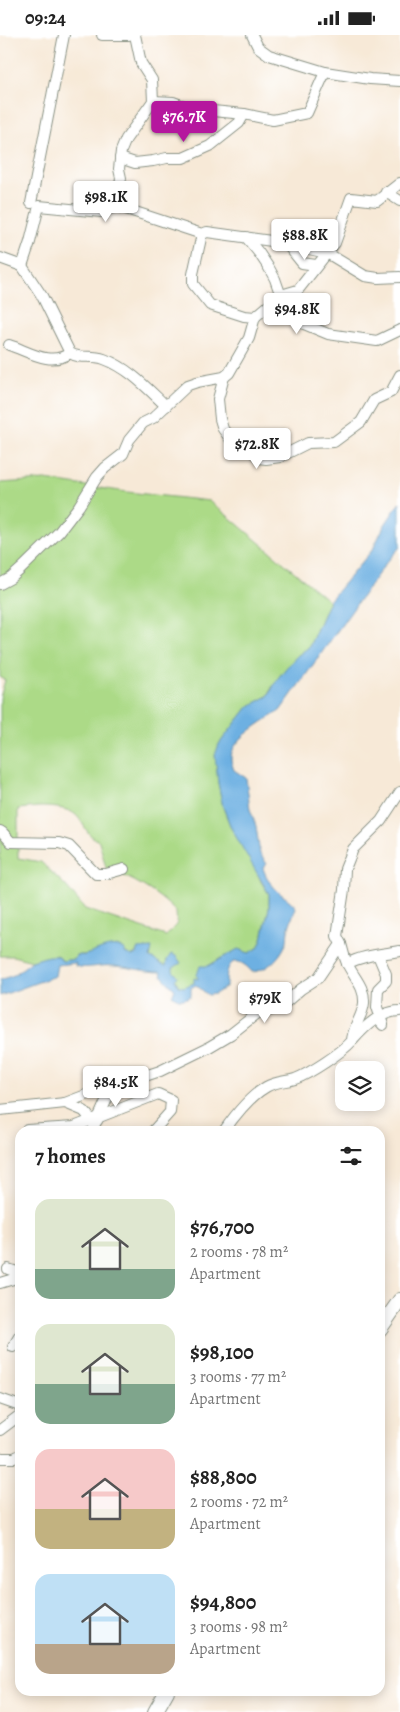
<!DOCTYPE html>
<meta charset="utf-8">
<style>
:root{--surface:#fff;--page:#f2f2f2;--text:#222;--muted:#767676;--accent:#b5179e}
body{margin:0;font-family:Alegreya,serif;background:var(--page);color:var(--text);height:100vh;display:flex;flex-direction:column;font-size:19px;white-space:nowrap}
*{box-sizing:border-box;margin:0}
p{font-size:16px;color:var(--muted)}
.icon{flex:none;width:28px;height:28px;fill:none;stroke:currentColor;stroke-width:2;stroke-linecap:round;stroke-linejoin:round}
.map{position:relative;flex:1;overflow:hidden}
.side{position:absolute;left:15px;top:1091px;width:370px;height:570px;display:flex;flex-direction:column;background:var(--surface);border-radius:15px;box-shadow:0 2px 12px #0003}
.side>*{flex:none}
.fabs{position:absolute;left:335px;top:1026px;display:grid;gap:10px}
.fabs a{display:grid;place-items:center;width:50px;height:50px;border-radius:10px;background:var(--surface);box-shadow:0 2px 12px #0003;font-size:25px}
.price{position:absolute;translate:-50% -42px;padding:0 11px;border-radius:5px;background:#fff;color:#222;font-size:16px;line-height:32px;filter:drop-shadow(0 1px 2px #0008)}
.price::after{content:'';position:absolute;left:50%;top:30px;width:15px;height:11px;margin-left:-8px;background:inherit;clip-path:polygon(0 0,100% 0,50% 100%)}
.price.on{background:var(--accent);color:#fff}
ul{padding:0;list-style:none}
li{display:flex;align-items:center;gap:15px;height:125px;padding:0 20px}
li span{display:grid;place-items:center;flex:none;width:140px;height:100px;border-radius:15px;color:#555}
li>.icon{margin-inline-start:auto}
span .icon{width:60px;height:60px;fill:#fffc;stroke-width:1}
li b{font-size:21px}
h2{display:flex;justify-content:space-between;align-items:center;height:60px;padding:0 20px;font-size:21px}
.status{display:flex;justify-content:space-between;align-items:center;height:35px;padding:0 25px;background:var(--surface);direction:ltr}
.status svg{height:14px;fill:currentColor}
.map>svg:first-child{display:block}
.green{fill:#acda87;stroke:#668c5e;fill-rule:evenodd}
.water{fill:#6db0e2;stroke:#46768b}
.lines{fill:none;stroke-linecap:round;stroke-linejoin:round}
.street-casing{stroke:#8b9386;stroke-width:12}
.secondary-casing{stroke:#8b9386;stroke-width:16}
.street{stroke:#fff;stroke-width:10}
.secondary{stroke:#fff;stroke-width:14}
</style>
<div class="status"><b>09:24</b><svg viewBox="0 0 49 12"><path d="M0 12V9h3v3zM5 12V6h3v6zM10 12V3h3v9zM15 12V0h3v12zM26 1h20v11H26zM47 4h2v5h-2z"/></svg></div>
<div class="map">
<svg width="400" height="1677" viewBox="0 0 400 1677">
<rect width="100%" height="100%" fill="#fff"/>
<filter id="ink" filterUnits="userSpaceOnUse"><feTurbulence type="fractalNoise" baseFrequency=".02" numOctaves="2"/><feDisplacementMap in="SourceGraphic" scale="10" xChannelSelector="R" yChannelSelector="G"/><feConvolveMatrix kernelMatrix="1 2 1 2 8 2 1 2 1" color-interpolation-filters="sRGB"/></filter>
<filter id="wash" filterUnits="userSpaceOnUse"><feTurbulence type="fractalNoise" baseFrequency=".0096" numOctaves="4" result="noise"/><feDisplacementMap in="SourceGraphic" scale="20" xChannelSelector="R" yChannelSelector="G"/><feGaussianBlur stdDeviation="1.12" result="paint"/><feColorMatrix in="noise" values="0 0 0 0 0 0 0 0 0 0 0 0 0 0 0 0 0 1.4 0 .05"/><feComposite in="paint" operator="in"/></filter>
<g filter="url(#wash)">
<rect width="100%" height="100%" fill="#f7e9d7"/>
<path class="green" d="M45,445L127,457L210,466L329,566L309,612L297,621L272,652L268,661L248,672L219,709L218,748L223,772L231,793L257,836L261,847L269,859V873L262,904L258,913L249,918L221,923L208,931L194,948L184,952L179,951C173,943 173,933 167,925L166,932L150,923V920L137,916L132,921C125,919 123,913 117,911C103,914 90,921 76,920L75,924L62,926L59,921L55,920L32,926L13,921H0V663L5,645L0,642V448ZM38,772C49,772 67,772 76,780C85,789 87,802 99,806L106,833C133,844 156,856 176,877L177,890L166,901L85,874L66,851L41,827L18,823V774Z"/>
<path class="water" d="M400,467V512L386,528L280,676C266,685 230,704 231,724C231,727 233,732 234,735L246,743L250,774L256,791L260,819L267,829L263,833C266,843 273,852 281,859C287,864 292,866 296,873C293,880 290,888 288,896C287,901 288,907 285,911C279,924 266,936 252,937C247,931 235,920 229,932C226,937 226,946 226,952L215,959L208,960L196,950L191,953V961C183,965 179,966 172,960L175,955L162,941L161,937C145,937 130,932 114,931C101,929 87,935 75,931L76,928L57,930L55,941L0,961V945L14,940L32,926L48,921H59L62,926L75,924L76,920C80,920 84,921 88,919C100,915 114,907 125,915V918L132,921L136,919L137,914L152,913L150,923C156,925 160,929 166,931L167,925L171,919L176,921L181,928L173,933V936L178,941L175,945L179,951L184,952L194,948V943L198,944L197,940L200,931H208L238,914L249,918L258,913L262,904L269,873V859L231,793L223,772L218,748L215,720L219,709L248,672L268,661L278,643L286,633L297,621L309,612L329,566L373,514L384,491Z"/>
</g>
<g filter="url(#ink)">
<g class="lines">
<defs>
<g id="street">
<path d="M102,0H129"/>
<path d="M135,0L141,28L152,45L153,66"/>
<path d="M252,0L258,12L269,20L325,37L370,44L400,46"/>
<path d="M120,123L135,128L153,126L167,123H183L210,111L239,88L244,79"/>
<path d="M386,157L400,166"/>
<path d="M31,168L64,0"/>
<path d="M117,171L121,143L119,134L121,116L126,104L153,66L173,67L192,74L244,79L273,85L307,78L325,37"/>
<path d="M202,199L193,239V249L210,270L244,281L255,282"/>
<path d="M246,202L259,218L269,233L275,244L282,264L288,269L291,277L299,287L328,299L377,306L400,295"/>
<path d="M286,208L299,209L309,214L327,218L365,241L378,243L400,242"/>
<path d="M0,223L22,231L42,261L70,318C81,325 91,319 104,324C129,333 147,353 166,371"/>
<path d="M22,231L30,207L39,171L101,177L117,171L202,199L207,197L286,208L302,228L316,230"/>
<path d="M9,310C28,316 50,332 70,318"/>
<path d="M224,342L218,364L220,384L223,394L231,405L247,410L259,423L266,424L280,422L308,408L334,407L361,387L374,365L391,357L400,340"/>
<path d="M0,549L11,543L21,534L59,497L79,471L97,442L105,433L123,419L129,405L143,388L153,383L188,350L197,347L224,342L229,338L249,303L255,282L281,260L298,255L335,208L351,163L377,166L400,148"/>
<path d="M0,796L3,798L11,807L59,808L69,811L96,839H106L124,834"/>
<path d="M347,929C362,920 383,919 400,916"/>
<path d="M377,983L383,990L377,972L378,954L386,946V939L378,920"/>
<path d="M353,1005C365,991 381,976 400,976"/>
<path d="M65,1068L84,1076L95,1089L93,1096"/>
<path d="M0,1075L65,1068L86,1060L111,1046L145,1041L160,1036L209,1012L231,999L259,977L274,974L285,968L301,954L318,943L341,909L337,901L344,855L345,834L353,814L381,786L400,757"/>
<path d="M97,1086L115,1046"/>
<path d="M27,1096V1095L74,1092L158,1059L171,1065L170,1077L153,1096"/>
<path d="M224,1096C235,1080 249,1062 266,1052C276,1046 285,1047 295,1044C311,1038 341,1018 352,1006C352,993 363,981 364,968C365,951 353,942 347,928C344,922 343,915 341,909"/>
<path d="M8,1234L20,1238"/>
<path d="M0,1248L20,1242"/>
<path d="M13,1312L20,1300"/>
<path d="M0,1364L20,1371"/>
<path d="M0,1395L20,1380"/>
<path d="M0,1423H14L20,1420"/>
</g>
<g id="secondary">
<path d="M380,1294L400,1265"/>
<path d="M155,1677L167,1656"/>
</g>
</defs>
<use href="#street" class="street-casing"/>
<use href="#secondary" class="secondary-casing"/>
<use href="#street" class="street"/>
<use href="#secondary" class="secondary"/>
</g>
</g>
</svg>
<div class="fabs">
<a><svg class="icon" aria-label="layers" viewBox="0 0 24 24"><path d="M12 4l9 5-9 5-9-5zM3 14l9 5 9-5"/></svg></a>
</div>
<b class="price on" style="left:184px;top:108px">$76.7K</b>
<b class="price" style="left:106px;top:188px">$98.1K</b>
<b class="price" style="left:305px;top:226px">$88.8K</b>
<b class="price" style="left:297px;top:300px">$94.8K</b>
<b class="price" style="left:257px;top:435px">$72.8K</b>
<b class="price" style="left:265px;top:989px">$79K</b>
<b class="price" style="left:116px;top:1073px">$84.5K</b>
<section class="side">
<h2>7 homes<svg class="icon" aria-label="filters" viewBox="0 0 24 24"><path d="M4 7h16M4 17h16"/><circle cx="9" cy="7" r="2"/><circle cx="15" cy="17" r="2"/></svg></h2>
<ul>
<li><span style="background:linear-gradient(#dfe7d0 70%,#7fa58c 0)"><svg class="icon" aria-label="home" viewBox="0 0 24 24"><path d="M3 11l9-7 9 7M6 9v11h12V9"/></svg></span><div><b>$76,700</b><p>2 rooms · 78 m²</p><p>Apartment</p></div></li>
<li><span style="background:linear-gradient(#dfe7d0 60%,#7fa58c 0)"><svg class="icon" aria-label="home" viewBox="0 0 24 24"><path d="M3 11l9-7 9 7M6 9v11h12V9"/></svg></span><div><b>$98,100</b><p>3 rooms · 77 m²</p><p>Apartment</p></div></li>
<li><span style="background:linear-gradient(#f6c9c9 60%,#c2b280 0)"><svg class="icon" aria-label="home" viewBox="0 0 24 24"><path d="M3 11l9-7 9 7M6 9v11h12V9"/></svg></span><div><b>$88,800</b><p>2 rooms · 72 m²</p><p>Apartment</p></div></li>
<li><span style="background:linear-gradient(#bfe0f5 70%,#b9a48a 0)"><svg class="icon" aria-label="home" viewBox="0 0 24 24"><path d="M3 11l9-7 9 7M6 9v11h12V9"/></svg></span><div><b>$94,800</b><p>3 rooms · 98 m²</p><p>Apartment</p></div></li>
</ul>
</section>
</div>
